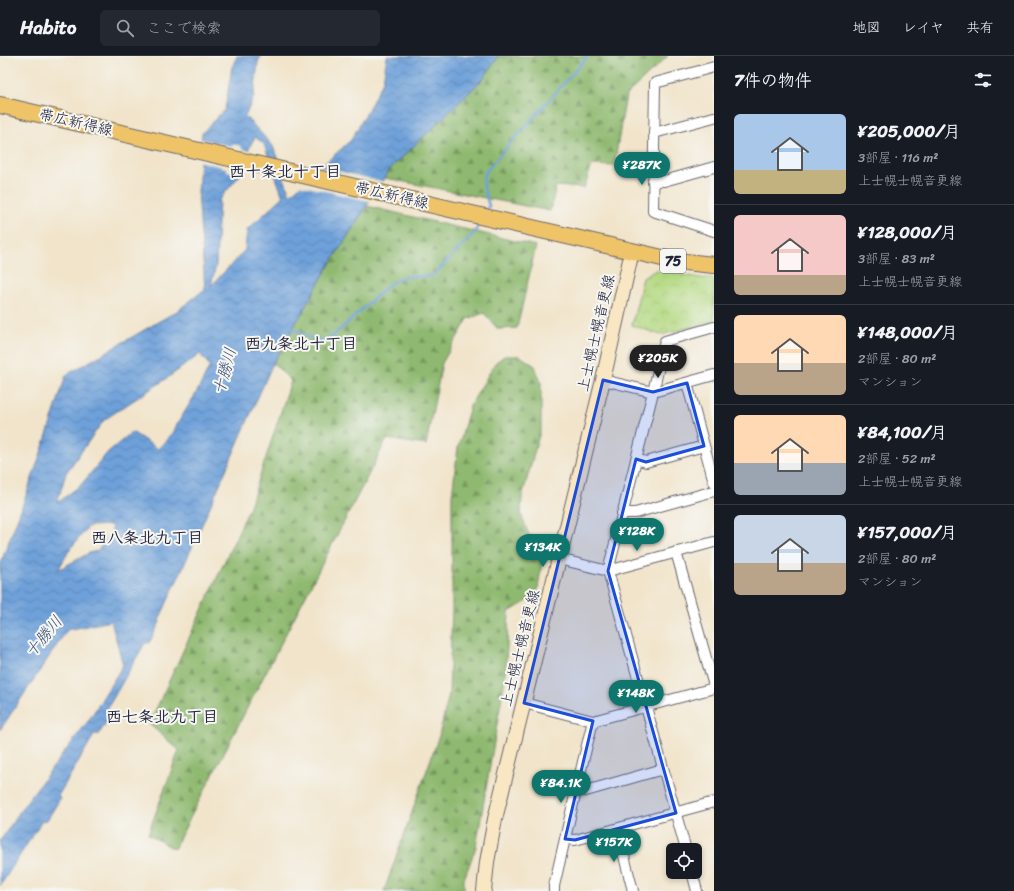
<!DOCTYPE html>
<html lang="ja">
<meta charset="utf-8">
<style>
:root{--surface:#171b24;--page:#242831;--text:#f1f3f6;--muted:#9ea1a6;--line:#363941;--accent:#0f766e}
body{margin:0;font-family:Sriracha,"Klee One",sans-serif;background:var(--page);color:var(--text);height:100vh;display:flex;flex-direction:column;font-size:15px;white-space:nowrap}
*{box-sizing:border-box;margin:0}
p{font-size:13px;color:var(--muted)}
.icon{flex:none;width:22px;height:22px;fill:none;stroke:currentColor;stroke-width:2;stroke-linecap:round;stroke-linejoin:round}
.map{position:relative;flex:1;overflow:hidden}
.drawer{display:flex;flex-direction:column;background:var(--surface);width:300px}
.drawer>*{flex:none}
.controls{position:absolute;left:666px;top:787px;display:grid;gap:8px}
.controls a{display:grid;place-items:center;width:36px;height:36px;border-radius:6px;background:var(--surface);box-shadow:0 2px 6px #0003;font-size:20px}
.price{position:absolute;translate:-50% -34px;padding:0 9px;border-radius:14px;background:var(--accent);color:#fff;font-size:13px;line-height:26px;filter:drop-shadow(0 1px 2px #0008)}
.price::after{content:'';position:absolute;left:50%;top:24px;width:12px;height:9px;margin-left:-6px;background:inherit;clip-path:polygon(0 0,100% 0,50% 100%)}
.price.active{background:#222;color:#fff}
ul{padding:0;list-style:none}
li{display:flex;align-items:center;gap:12px;height:100px;padding:0 20px}
li+li{border-top:1px solid var(--line)}
li span{display:grid;place-items:center;flex:none;width:112px;height:80px;border-radius:6px;color:#555}
li>.icon{margin-inline-start:auto}
span .icon{width:48px;height:48px;fill:#fffc;stroke-width:1}
li b{font-size:17px}
h2{display:flex;justify-content:space-between;align-items:center;height:48px;padding:0 20px;font-size:17px}
header{display:flex;align-items:center;gap:24px;box-sizing:border-box;height:56px;padding:0 20px;background:var(--surface);border-bottom:1px solid var(--line)}
header strong{font-size:19px}
nav{display:flex;gap:22px;margin-inline-start:auto;font-size:14px}
.search{width:280px;height:36px;background:var(--page);display:flex;align-items:center;gap:10px;box-sizing:border-box;padding:0 14px;border-radius:6px;color:var(--muted);font-size:15px}
main{display:flex;flex:1;min-height:0}
.map>svg:first-child{display:block}
.forest{fill:url(#forest-firs);stroke:#586e56}
.park{fill:url(#park-crowns);stroke:#6b7e5e}
.water{fill:url(#water-waves);stroke:#48618a;fill-rule:evenodd}
.pier{fill:#f1e4ca}
.lines{fill:none;stroke-linecap:round;stroke-linejoin:round}
.stream{stroke:#6ea0d9;stroke-width:2.5}
.street-casing{stroke:#6a666d;stroke-width:12}
.secondary-casing{stroke:#6a666d;stroke-width:16}
.primary-casing{stroke:#6a666d;stroke-width:18}
.street{stroke:#fff;stroke-width:10}
.secondary{stroke:#f9e7c3;stroke-width:14}
.primary{stroke:#efc469;stroke-width:16}
.marked{fill:#1d4ed8;fill-opacity:0.2;stroke:#1d4ed8;stroke-width:3;stroke-linejoin:round}
.labels{text-anchor:middle;stroke-width:4;stroke-linejoin:round;paint-order:stroke}
.shield{fill:#f6f6f2;stroke:#626272;stroke-width:1}
.shield-label{font-size:14px;font-weight:bold;fill:#22223b}
.street-label{font-size:15px;fill:#22223b;stroke:#f6f6f2}
.neighbourhood-label{font-size:16px;font-weight:bold;fill:#22223b;stroke:#f6f6f2}
.water-label{font-size:16px;font-style:italic;fill:#40547a;stroke:#f6f6f2}
</style>
<header>
<strong>Habito</strong>
<div class="search"><svg class="icon" aria-label="search" viewBox="0 0 24 24"><circle cx="10" cy="10" r="6"/><path d="M15 15l6 6"/></svg>ここで検索</div>
<nav><a>地図</a><a>レイヤ</a><a>共有</a></nav>
</header>
<main>
<div class="map">
<svg width="714" height="835" viewBox="0 0 714 835">
<defs>
<pattern id="forest-firs" width="22" height="20" patternUnits="userSpaceOnUse"><rect width="22" height="20" fill="#8fb970"/><path d="M5 1l3.5 6h-7zM16 11l3.5 6h-7z" fill="#74965d"/></pattern>
<pattern id="park-crowns" width="20" height="18" patternUnits="userSpaceOnUse"><rect width="20" height="18" fill="#b4d982"/><path d="M2 6a3 3 0 1 1 6 0M12 15a3 3 0 1 1 6 0" fill="none" stroke="#9aba71"/></pattern>
<pattern id="water-waves" width="16" height="10" patternUnits="userSpaceOnUse"><rect width="16" height="10" fill="#6ea0d9"/><path d="M0 5q4-4 8 0t8 0" fill="none" stroke="#5a82b1"/></pattern>
</defs>
<rect width="100%" height="100%" fill="#f6f6f2"/>
<filter id="ink" filterUnits="userSpaceOnUse"><feTurbulence type="fractalNoise" baseFrequency=".025" numOctaves="2"/><feDisplacementMap in="SourceGraphic" scale="8" xChannelSelector="R" yChannelSelector="G"/><feConvolveMatrix kernelMatrix="1 2 1 2 8 2 1 2 1" color-interpolation-filters="sRGB"/></filter>
<filter id="wash" filterUnits="userSpaceOnUse"><feTurbulence type="fractalNoise" baseFrequency=".012" numOctaves="4" result="noise"/><feDisplacementMap in="SourceGraphic" scale="16" xChannelSelector="R" yChannelSelector="G"/><feGaussianBlur stdDeviation="0.9" result="paint"/><feColorMatrix in="noise" values="0 0 0 0 0 0 0 0 0 0 0 0 0 0 0 0 0 1.4 0 .05"/><feComposite in="paint" operator="in"/></filter>
<g filter="url(#wash)">
<rect width="100%" height="100%" fill="#f1e4ca"/>
<g class="forest">
<path d="M499,0H668L626,39L614,110L592,109L584,132L556,130L550,155L385,122L390,113L482,24Z"/>
<path d="M367,150L536,190L517,272L498,273L484,257L468,263L442,307L426,389L387,383L174,793L148,778L179,694L149,668L249,453L291,325L273,307L328,211Z"/>
<path d="M504,300H520L535,310L541,327V372L522,441L521,458L530,482L543,499L537,539L509,556L505,622L476,791L464,823V835H384L439,680L449,638L452,552V439L458,392L470,350L495,307Z"/>
</g>
<path class="park" d="M656,214L700,222L714,223V265L661,279L632,269L643,222Z"/>
<path class="water" d="M237,0H261L258,6L254,40L245,60L273,90L290,139L351,84L368,54L383,25L387,0H499L482,24L390,113L328,211L273,307L190,496L159,564L160,566L149,587H145L107,653L111,658L99,678L94,679L58,740L60,743L47,764L42,765L0,830V785L27,745L89,664L123,609L111,565L67,574L0,674V509L23,448L47,379L66,319L177,255L205,233L198,137L202,77L225,53L232,11ZM255,81L264,88L283,141L247,174L245,194L211,230L216,209L219,144L240,119L250,90ZM200,298L210,310L198,334L170,380L158,393L132,376L108,396L81,429L57,447L66,417L104,364L166,323ZM112,469V478L97,495L89,497L58,514L70,493L89,470Z"/>
<g class="pier">
<path d="M200,83L230,90L233,88L241,90L242,93L250,95L243,116L237,114L234,117L227,115L226,112L198,105Z"/>
<path d="M319,111L385,126L372,146L299,129Z"/>
</g>
<g class="lines">
<g class="stream">
<path d="M486,155L489,150C486,138 480,126 486,115L588,0"/>
<path d="M291,272C300,276 311,284 321,284C325,284 329,281 333,280L392,226C395,225 398,223 401,222C412,218 424,222 434,219L475,176L480,166"/>
</g>
</g>
</g>
<g filter="url(#ink)">
<g class="lines">
<defs>
<g id="street">
<path d="M714,11L655,27L653,155L714,175"/>
<path d="M654,77L714,61"/>
<path d="M653,125H664L714,111"/>
<path d="M603,324L653,336L714,319"/>
<path d="M687,327L714,426"/>
<path d="M636,403L646,406L704,390"/>
<path d="M622,457H635L714,435"/>
<path d="M676,496L714,630"/>
<path d="M559,503L608,515L714,486"/>
<path d="M524,647L593,665L714,632"/>
<path d="M576,732L586,735L663,713"/>
<path d="M617,773L633,835"/>
<path d="M565,783L575,784L714,746"/>
<path d="M686,794L608,515L653,336L665,285L714,271"/>
<path d="M692,816L697,835"/>
<path d="M554,835V830C567,775 579,720 593,665"/>
</g>
<path id="secondary" d="M484,835L487,806L495,763L603,324L632,195"/>
<path id="primary" d="M0,49L632,195L675,205L714,209"/>
</defs>
<use href="#street" class="street-casing"/>
<use href="#secondary" class="secondary-casing"/>
<use href="#primary" class="primary-casing"/>
<use href="#street" class="street"/>
<use href="#secondary" class="secondary"/>
<use href="#primary" class="primary"/>
</g>
</g>
<path class="marked" d="M603,324L653,336L687,327L704,390L646,406L636,403L608,515L676,757L575,784L565,783L593,665L524,647Z"/>
<g class="labels">
<rect class="shield" x="660" y="193" width="26" height="24" rx="3"/>
<g class="shield-label">
<text x="673" y="210">75</text>
</g>
<g class="street-label">
<text transform="translate(76 66) rotate(13)" y="5">帯広新得線</text>
<text transform="translate(392 139) rotate(13)" y="5">帯広新得線</text>
<text transform="translate(596 277) rotate(-77)" y="5">上士幌士幌音更線</text>
<text transform="translate(520 592) rotate(-76)" y="5">上士幌士幌音更線</text>
</g>
<g class="neighbourhood-label">
<text x="285" y="121">西十条北十丁目</text>
<text x="301" y="293">西九条北十丁目</text>
<text x="147" y="487">西八条北九丁目</text>
<text x="162" y="666">西七条北九丁目</text>
</g>
<g class="water-label">
<text transform="translate(224 315) rotate(-75)" y="6">十勝川</text>
<text transform="translate(43 580) rotate(-50)" y="6">十勝川</text>
</g>
</g>
</svg>
<div class="controls">
<a><svg class="icon" aria-label="locate" viewBox="0 0 24 24"><circle cx="12" cy="12" r="6"/><path d="M12 2v4M12 18v4M2 12h4M18 12h4"/></svg></a>
</div>
<b class="price" style="left:642px;top:130px">¥287K</b>
<b class="price active" style="left:658px;top:323px">¥205K</b>
<b class="price" style="left:637px;top:496px">¥128K</b>
<b class="price" style="left:543px;top:512px">¥134K</b>
<b class="price" style="left:636px;top:658px">¥148K</b>
<b class="price" style="left:561px;top:748px">¥84.1K</b>
<b class="price" style="left:614px;top:807px">¥157K</b>
</div>
<section class="drawer">
<h2>7件の物件<svg class="icon" aria-label="filters" viewBox="0 0 24 24"><path d="M4 7h16M4 17h16"/><circle cx="9" cy="7" r="2"/><circle cx="15" cy="17" r="2"/></svg></h2>
<ul>
<li><span style="background:linear-gradient(#a9c7e8 70%,#c2b280 0)"><svg class="icon" aria-label="home" viewBox="0 0 24 24"><path d="M3 11l9-7 9 7M6 9v11h12V9"/></svg></span><div><b>¥205,000/月</b><p>3部屋 · 116 m²</p><p>上士幌士幌音更線</p></div></li>
<li><span style="background:linear-gradient(#f6c9c9 75%,#b9a48a 0)"><svg class="icon" aria-label="home" viewBox="0 0 24 24"><path d="M3 11l9-7 9 7M6 9v11h12V9"/></svg></span><div><b>¥128,000/月</b><p>3部屋 · 83 m²</p><p>上士幌士幌音更線</p></div></li>
<li><span style="background:linear-gradient(#ffd9b3 60%,#b9a48a 0)"><svg class="icon" aria-label="home" viewBox="0 0 24 24"><path d="M3 11l9-7 9 7M6 9v11h12V9"/></svg></span><div><b>¥148,000/月</b><p>2部屋 · 80 m²</p><p>マンション</p></div></li>
<li><span style="background:linear-gradient(#ffd9b3 60%,#9aa5b1 0)"><svg class="icon" aria-label="home" viewBox="0 0 24 24"><path d="M3 11l9-7 9 7M6 9v11h12V9"/></svg></span><div><b>¥84,100/月</b><p>2部屋 · 52 m²</p><p>上士幌士幌音更線</p></div></li>
<li><span style="background:linear-gradient(#c9d6e8 60%,#b9a48a 0)"><svg class="icon" aria-label="home" viewBox="0 0 24 24"><path d="M3 11l9-7 9 7M6 9v11h12V9"/></svg></span><div><b>¥157,000/月</b><p>2部屋 · 80 m²</p><p>マンション</p></div></li>
</ul>
</section>
</main>
